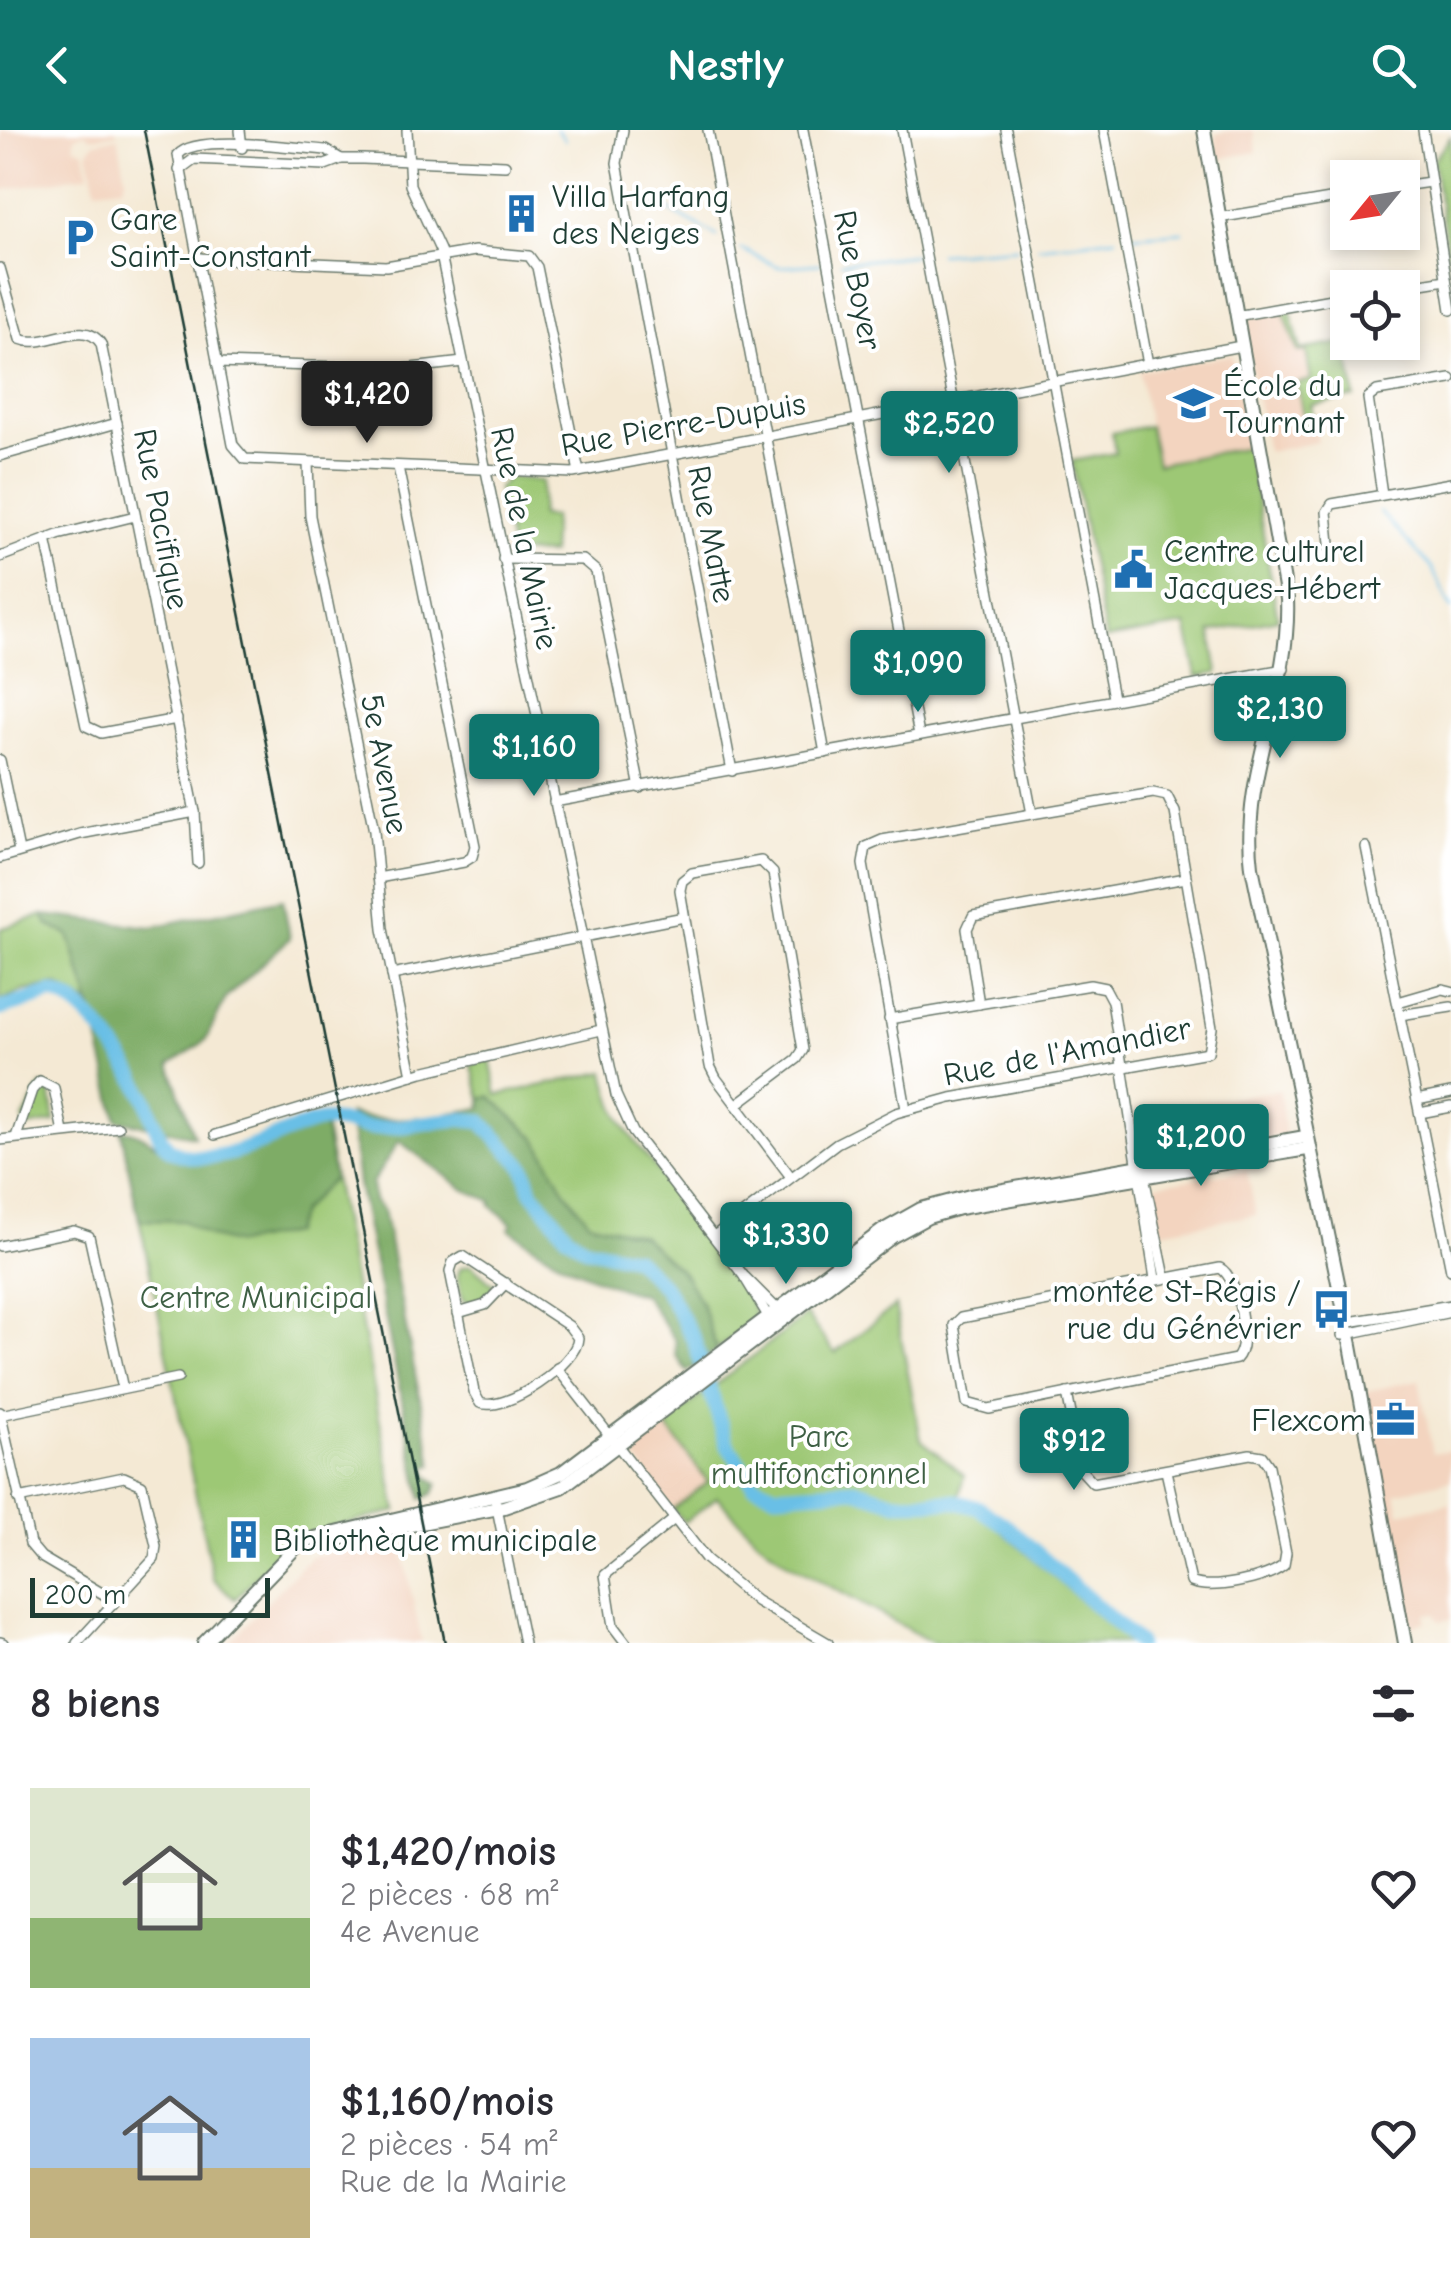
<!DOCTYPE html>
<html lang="fr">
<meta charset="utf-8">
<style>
:root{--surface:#fff;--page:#f2f2f3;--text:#2b2b33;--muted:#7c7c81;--accent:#0f766e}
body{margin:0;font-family:"Comic Neue",sans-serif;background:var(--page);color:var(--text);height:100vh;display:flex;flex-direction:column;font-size:38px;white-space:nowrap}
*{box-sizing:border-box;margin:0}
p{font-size:32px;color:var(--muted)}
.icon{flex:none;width:55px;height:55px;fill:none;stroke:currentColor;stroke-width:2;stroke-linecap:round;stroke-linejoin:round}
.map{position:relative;height:1513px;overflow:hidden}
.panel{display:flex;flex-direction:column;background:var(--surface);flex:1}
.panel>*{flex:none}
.needle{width:65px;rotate:240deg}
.controls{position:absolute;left:1330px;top:30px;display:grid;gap:20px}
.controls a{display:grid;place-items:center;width:90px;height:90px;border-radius:0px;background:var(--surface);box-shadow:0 5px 15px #0003;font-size:50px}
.scale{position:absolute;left:30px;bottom:25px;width:240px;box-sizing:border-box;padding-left:10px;border:5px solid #1f3d34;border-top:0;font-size:28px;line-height:35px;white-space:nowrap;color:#1f3d34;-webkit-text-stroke:8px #fff;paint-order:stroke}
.price{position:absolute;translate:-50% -85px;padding:0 22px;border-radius:10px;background:var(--accent);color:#fff;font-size:32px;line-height:65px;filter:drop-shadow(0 2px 5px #0008)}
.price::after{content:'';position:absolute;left:50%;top:60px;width:30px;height:22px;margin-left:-15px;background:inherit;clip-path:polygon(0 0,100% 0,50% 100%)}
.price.current{background:#222;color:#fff}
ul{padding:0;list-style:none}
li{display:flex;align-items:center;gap:30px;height:250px;padding:0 30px}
li span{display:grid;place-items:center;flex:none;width:280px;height:200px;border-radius:0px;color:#555}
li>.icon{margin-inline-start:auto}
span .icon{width:120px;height:120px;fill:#fffc;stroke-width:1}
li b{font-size:42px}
h2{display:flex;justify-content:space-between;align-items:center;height:120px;padding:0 30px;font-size:42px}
header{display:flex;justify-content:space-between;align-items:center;height:130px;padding:0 30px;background:var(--accent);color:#fff;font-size:45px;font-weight:600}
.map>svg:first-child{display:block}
.built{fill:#f3d4bf}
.green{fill:#9dc874;stroke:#5e8254;stroke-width:2.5}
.forest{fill:#7eac66;stroke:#4e744d;stroke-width:2.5}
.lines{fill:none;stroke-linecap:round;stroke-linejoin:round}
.stream{stroke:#69bfe6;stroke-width:2.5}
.river{stroke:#69bfe6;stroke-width:15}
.street-casing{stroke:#6a796c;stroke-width:12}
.secondary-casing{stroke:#6a796c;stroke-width:16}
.street{stroke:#fff;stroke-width:9}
.secondary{stroke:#fff;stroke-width:12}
.rail{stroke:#1f3d34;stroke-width:2.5}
.labels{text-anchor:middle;stroke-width:8;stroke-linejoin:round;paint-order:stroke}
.poi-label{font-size:32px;fill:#1f3d34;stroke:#fff;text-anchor:start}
.street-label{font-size:32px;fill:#1f3d34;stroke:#fff}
.park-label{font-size:32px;fill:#3e6044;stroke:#fff}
</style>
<header><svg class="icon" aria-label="back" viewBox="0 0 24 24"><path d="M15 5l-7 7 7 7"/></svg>Nestly<svg class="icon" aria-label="search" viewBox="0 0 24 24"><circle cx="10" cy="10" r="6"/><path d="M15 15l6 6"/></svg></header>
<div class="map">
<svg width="1451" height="1513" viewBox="0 0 1451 1513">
<rect width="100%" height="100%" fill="#fff"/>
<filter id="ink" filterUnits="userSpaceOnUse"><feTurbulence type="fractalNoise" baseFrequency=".01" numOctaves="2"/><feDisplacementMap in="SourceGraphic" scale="20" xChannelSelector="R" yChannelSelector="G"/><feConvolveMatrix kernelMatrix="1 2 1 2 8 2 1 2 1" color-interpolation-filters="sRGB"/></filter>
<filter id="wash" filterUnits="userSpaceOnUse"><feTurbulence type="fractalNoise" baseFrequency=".0048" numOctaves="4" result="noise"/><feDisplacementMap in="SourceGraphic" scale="40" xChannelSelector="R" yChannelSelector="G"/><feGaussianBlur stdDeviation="2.25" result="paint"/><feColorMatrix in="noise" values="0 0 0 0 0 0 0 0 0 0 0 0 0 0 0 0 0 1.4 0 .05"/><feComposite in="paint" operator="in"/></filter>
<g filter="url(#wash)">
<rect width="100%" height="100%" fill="#f4e9d4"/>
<g class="built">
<path d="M0,0H116L117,3L91,8L86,3L75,6L74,16L84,21L89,44L0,61Z"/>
<path d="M1233,0H1253L1257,22L1217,29L1216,4Z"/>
<path d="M118,7L126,48L122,56L96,59L88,21L95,12Z"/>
<path d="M1290,180L1301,221H1305L1317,312L1267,322L1244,197L1248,188Z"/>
<path d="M1231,225L1248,317L1156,334L1139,241Z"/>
<path d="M1280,960L1285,1005L1153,1026L1142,1020L1136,983Z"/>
<path d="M1247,1040L1256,1085L1160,1101L1154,1055Z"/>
<path d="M1419,1250L1433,1323L1451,1320V1350L1396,1363L1400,1383L1451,1373V1489L1439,1491L1435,1483L1425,1484L1426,1492L1408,1496L1362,1262Z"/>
<path d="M665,1294L708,1352L673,1379L631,1321Z"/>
<path d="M400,1408L422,1513H228L311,1426Z"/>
</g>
<g class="green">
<path d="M1451,7V144L1433,30Z"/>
<path d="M1290,180L1301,220L1346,212L1355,267L1311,275L1314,294L1305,296L1297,253L1311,250L1306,221L1298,222L1283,181Z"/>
<path d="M1149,296L1157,334L1248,317L1278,489L1211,502L1218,543L1197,547L1186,495L1106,509L1072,331L1115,323L1112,303Z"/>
<path d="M509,347L542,351L540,386L553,387L551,424L516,423L510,416L498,358Z"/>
<path d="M43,785L48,795L69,805L91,876L57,855L23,861L0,871V799Z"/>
<path d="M490,929L497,965L605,942C610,963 615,982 627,1000C649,1035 762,1161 754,1190L717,1219L701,1172L683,1143L589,1092L565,1061L536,1008L490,966L481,968L471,934Z"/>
<path d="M42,955L50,959L55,992L27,997L23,989Z"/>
<path d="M324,995L397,1381L294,1407L235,1469L213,1449L121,1000C143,1000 156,1019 176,1025C234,1044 272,1009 324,995Z"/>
<path d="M471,1135L494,1155L490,1165L471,1174L462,1170L457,1146L461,1137Z"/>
<path d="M895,1176L921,1310L964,1345L957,1376L985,1386L1129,1513H933L788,1433L758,1410L717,1367L684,1392L673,1379L708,1352L665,1294L806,1185L835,1223Z"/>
</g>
<g class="forest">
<path d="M283,769L290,808L226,868L205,911L170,935L194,1006L117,990L91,876L69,805L48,795L43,785L152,797Z"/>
<path d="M490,966L536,1008L565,1061L589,1092L641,1105L683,1143L701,1172L717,1220L687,1242L676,1225L675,1210L644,1165C592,1151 553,1130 509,1099L512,1094L491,1075L492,1071L465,1060L399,1011L372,1053L374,1071L383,1080L433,1335L426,1337L429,1347L438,1354L434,1363L422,1369L358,1054L349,984C391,995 439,985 482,978L481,968Z"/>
<path d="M324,995L334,1048L301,1081L292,1103L237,1114L211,1107L183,1091L139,1090L121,1000C143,1000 156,1019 176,1025C234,1044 272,1009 324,995Z"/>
</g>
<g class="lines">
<g class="stream">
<path d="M557,0L565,10"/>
<path d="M647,68L717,106"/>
<path d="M1132,106L1183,102"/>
<path d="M1038,117L1116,108"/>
<path d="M741,119L779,137L820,134"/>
<path d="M939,124L1017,118"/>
<path d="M841,133L916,125"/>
<path d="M1379,381L1432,438L1451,479"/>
</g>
<path class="river" d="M0,879L52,863C87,869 131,938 146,969C153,985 157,1014 175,1022C223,1043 280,998 322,991C339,989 352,996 367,998C405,1000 445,985 481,991L524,1037L531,1060L567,1105L586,1118L635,1128L665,1158L694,1210L727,1314L753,1354L776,1364L855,1359L896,1372L954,1371L979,1378L1008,1397L1138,1513"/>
</g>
</g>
<g filter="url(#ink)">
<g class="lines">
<defs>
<g id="street">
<path d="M240,0L242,18"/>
<path d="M407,0L410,55L440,120L616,965L633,1002L743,1145L771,1191"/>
<path d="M623,0L617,33L732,641"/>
<path d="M708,0L825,623"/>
<path d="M803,0L919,605"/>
<path d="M902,0L1032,684"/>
<path d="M1006,0L1113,568"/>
<path d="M1104,0L1148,234"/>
<path d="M1423,0L1451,180"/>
<path d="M341,29L326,20C296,18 194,3 178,25L233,315L245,329L573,343L1241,216"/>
<path d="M179,40L194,29L325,35L341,29H363L505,35"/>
<path d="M1402,56L1430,52"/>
<path d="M1218,88L1348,66"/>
<path d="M196,128L386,136L475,121L529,126L537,137L579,342"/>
<path d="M0,138L20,209C46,220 84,186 101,214L195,682L198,733"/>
<path d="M1397,158L1446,150"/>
<path d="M1236,186L1348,166"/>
<path d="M217,233L403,239L463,232"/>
<path d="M0,326L117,293"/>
<path d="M308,333L310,386L374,701L383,799L412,945"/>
<path d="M1382,364L1368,268L1377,261L1451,249"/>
<path d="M46,409L86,596L101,603L177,589"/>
<path d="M0,427L58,405L135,386"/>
<path d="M503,429L583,430L596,441L640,658"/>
<path d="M1283,436L1331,424L1327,382L1332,374L1451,353"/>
<path d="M0,630L19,721"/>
<path d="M554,672L1284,539"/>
<path d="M1366,717L1451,1140"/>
<path d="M0,728L80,704L195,682"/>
<path d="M378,748L464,732L472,727L475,716L398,337"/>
<path d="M392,845L684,787"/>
<path d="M1398,872L1443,859L1451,861"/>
<path d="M979,874L967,799L973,786L1186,748"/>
<path d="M1400,885L1451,877"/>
<path d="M889,889L1090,855L1105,858L1112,871L1155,1149"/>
<path d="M1417,970L1451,963"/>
<path d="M736,975L797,929L803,920L773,743L761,731L692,743L682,751L680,760L710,936L716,948L791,1047"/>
<path d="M1420,983L1451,977"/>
<path d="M215,1005L422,942L601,900"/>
<path d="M16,1007L32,960L40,951L54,958L63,1002"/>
<path d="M0,1010L118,997"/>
<path d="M1143,1042L1165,1147"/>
<path d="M714,1106L837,1013L896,983L951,968L1208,922L1212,898L1175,682L1167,666L1153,663L882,710L866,717L863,734L906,979"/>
<path d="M0,1116L74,1101L89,1106L123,1259"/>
<path d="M463,1126L569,1196L578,1208C577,1234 506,1283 480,1273L474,1262L450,1141L453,1132Z"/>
<path d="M1220,1138C1238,1147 1252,1214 1236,1229L989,1279L967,1273L954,1195L961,1188Z"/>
<path d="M745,1147L780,1182"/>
<path d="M458,1183L485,1175L506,1153"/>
<path d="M1343,1193L1451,1175"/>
<path d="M1342,1205L1451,1182"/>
<path d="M557,1238L706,1429L756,1471L828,1513"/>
<path d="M1067,1263L1082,1341L1093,1353L1250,1324L1262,1326L1269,1336L1286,1423L1284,1435C1267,1449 1211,1461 1191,1452L1166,1341"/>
<path d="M0,1282L30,1414L41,1427L115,1471"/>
<path d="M0,1285L178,1248"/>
<path d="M18,1369L124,1347L142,1355L156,1416L154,1429L77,1513"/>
<path d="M496,1373L524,1513"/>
<path d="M0,1512L3,1513"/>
<path d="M626,1513L613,1496L605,1445L673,1390"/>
</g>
<g id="secondary">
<path d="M1204,0L1287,469C1291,562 1240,644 1252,737L1351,1215L1405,1513"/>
<path d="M328,1411L504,1377L562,1357L893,1106L928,1087L959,1078L1307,1019"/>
<path d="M204,1513L302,1411L527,1358L561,1343L882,1101L921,1079L970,1066L1305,1007"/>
</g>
</defs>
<use href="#street" class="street-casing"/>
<use href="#secondary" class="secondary-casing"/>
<use href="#street" class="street"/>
<use href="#secondary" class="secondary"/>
<path class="rail" d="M144,0L445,1513"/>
</g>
</g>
<defs>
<symbol id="building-bare" viewBox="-9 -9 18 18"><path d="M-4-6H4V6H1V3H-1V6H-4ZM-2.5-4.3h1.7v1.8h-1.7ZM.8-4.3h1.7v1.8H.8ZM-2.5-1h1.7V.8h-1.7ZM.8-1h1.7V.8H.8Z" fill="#1f6fb2" stroke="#fff" stroke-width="2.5" paint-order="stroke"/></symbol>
<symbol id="parking-bare" viewBox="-9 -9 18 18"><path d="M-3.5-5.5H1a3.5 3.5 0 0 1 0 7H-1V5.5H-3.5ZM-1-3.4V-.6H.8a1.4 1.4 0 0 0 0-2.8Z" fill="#1f6fb2" stroke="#fff" stroke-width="2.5" paint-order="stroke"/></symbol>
<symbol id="school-bare" viewBox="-9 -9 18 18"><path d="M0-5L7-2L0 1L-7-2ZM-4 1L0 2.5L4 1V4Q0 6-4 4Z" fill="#1f6fb2" stroke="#fff" stroke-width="2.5" paint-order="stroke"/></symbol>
<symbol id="civic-bare" viewBox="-9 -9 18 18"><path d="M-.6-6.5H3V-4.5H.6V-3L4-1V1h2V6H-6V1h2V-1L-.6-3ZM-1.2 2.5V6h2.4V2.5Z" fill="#1f6fb2" stroke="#fff" stroke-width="2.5" paint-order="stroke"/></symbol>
<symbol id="bus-bare" viewBox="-9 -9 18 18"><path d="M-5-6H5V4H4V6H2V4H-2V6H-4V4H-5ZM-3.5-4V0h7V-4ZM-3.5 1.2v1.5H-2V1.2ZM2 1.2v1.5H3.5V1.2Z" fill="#1f6fb2" stroke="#fff" stroke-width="2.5" paint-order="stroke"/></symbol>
<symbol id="office-bare" viewBox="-9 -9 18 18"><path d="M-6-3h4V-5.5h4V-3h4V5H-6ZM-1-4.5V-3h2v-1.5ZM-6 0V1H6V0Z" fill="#1f6fb2" stroke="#fff" stroke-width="2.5" paint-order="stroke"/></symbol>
</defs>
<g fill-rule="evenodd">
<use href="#building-bare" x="494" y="56" width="55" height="55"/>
<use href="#parking-bare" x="52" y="80" width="55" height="55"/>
<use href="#school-bare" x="1166" y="246" width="55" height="55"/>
<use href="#civic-bare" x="1106" y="412" width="55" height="55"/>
<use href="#bus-bare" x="1304" y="1152" width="55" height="55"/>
<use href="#office-bare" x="1368" y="1262" width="55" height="55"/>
<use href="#building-bare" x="216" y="1382" width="55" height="55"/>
</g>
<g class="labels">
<g class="poi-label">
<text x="552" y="77">Villa Harfang<tspan x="552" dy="37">des Neiges</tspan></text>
<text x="110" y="100">Gare<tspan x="110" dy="37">Saint-Constant</tspan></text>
<text x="1223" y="266">École du<tspan x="1223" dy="37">Tournant</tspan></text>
<text x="1164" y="432">Centre culturel<tspan x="1164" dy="37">Jacques-Hébert</tspan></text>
<text x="1301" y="1172" text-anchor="end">montée St-Régis /<tspan x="1301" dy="37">rue du Génévrier</tspan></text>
<text x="1366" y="1301" text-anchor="end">Flexcom</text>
<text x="273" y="1421">Bibliothèque municipale</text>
</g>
<g class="street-label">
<text transform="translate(858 150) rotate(79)" y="11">Rue Boyer</text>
<text transform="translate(683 294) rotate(-10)" y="11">Rue Pierre-Dupuis</text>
<text transform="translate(162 389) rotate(79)" y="11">Rue Pacifique</text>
<text transform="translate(712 404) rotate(79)" y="11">Rue Matte</text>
<text transform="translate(525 408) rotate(78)" y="11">Rue de la Mairie</text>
<text transform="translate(385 634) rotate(79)" y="11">5e Avenue</text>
<text transform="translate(1067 921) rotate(-11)" y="11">Rue de l'Amandier</text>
</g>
<g class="park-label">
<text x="256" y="1178">Centre Municipal</text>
<text x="819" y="1317">Parc<tspan x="819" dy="37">multifonctionnel</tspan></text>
</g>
</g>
</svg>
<div class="controls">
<a><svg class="needle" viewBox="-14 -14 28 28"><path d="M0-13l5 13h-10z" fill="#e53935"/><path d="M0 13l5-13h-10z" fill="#7c7c81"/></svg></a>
<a><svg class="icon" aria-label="locate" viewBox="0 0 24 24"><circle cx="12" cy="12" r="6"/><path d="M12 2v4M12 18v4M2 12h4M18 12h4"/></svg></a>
</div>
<div class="scale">200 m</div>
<b class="price current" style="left:367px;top:316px">$1,420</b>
<b class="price" style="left:949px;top:346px">$2,520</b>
<b class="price" style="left:918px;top:585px">$1,090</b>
<b class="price" style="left:1280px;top:631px">$2,130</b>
<b class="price" style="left:534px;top:669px">$1,160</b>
<b class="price" style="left:1201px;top:1059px">$1,200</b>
<b class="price" style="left:786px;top:1157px">$1,330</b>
<b class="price" style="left:1074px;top:1363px">$912</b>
</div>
<section class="panel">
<h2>8 biens<svg class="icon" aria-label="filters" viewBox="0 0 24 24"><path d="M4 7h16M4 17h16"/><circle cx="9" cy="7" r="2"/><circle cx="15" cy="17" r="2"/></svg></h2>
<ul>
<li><span style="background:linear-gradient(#dfe7d0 65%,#8fb573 0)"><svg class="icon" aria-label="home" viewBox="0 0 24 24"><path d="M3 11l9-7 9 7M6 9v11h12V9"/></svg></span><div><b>$1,420/mois</b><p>2 pièces · 68 m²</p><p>4e Avenue</p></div><svg class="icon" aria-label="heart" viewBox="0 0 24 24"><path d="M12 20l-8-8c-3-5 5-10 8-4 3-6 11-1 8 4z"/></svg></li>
<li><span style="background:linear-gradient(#a9c7e8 65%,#c2b280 0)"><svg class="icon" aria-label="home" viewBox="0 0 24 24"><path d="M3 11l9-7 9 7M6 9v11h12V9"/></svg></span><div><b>$1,160/mois</b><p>2 pièces · 54 m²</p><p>Rue de la Mairie</p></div><svg class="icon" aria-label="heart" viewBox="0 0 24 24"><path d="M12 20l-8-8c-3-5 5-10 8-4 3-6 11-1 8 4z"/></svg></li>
</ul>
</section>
